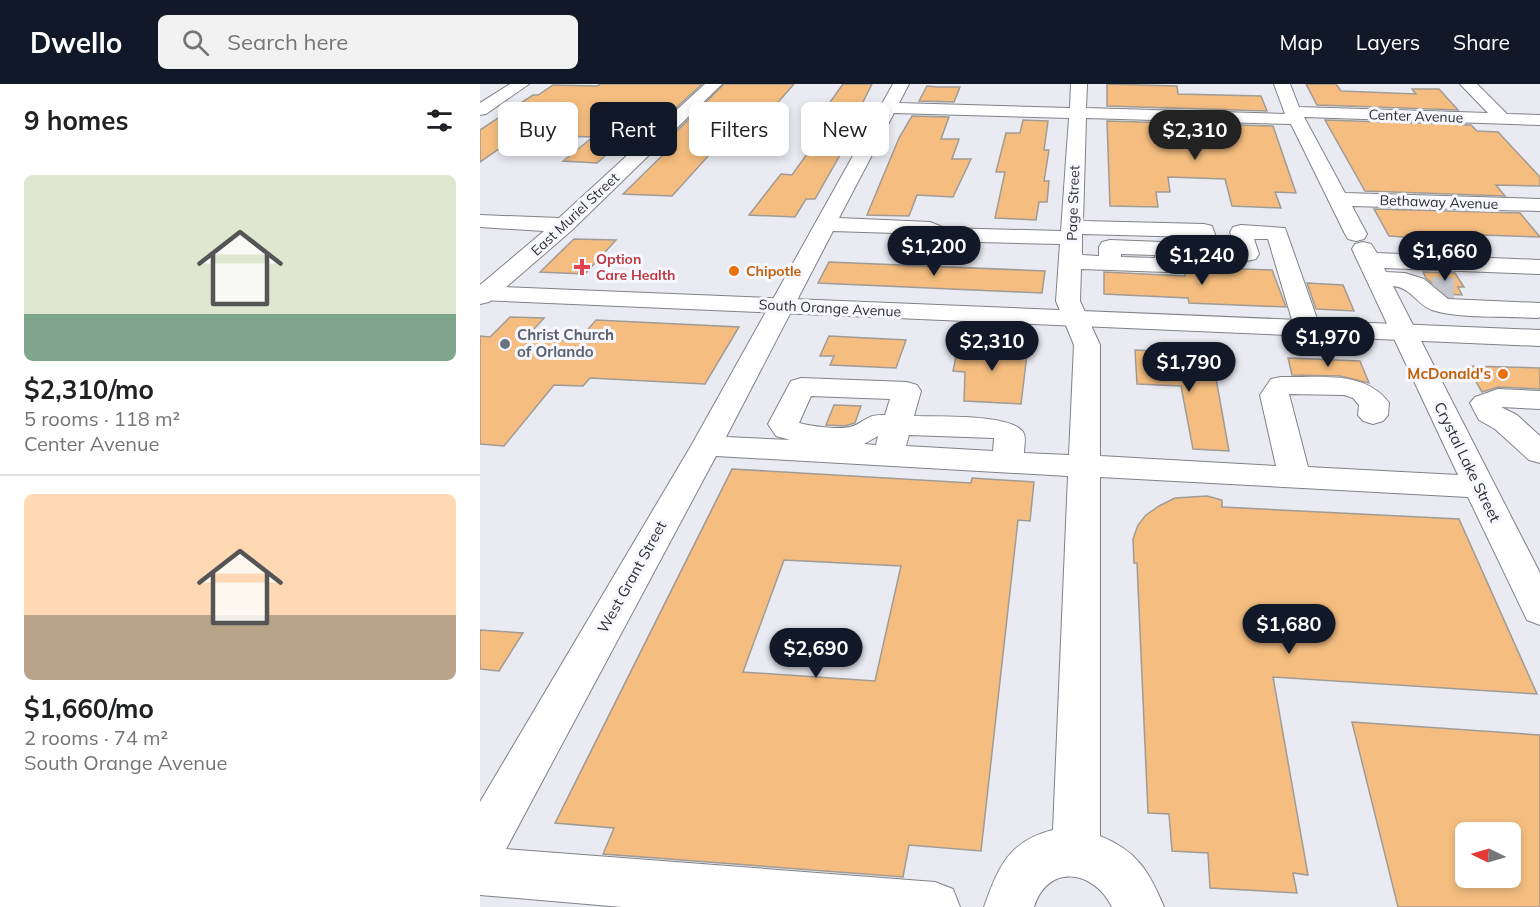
<!DOCTYPE html>
<meta charset="utf-8">
<style>
:root{--surface:#fff;--page:#f2f2f2;--text:#202124;--muted:#757577;--line:#e0e0e0;--accent:#111827}
body{margin:0;font-family:Mulish,sans-serif;background:var(--page);color:var(--text);height:100vh;display:flex;flex-direction:column;font-size:22px;white-space:nowrap}
*{box-sizing:border-box;margin:0}
p{font-size:20px;color:var(--muted)}
.icon{flex:none;width:33px;height:33px;fill:none;stroke:currentColor;stroke-width:2;stroke-linecap:round;stroke-linejoin:round}
.map{position:relative;flex:1;overflow:hidden}
.side{display:flex;flex-direction:column;background:var(--surface);width:480px}
.side>*{flex:none}
.top-card{position:absolute;left:18px;top:18px;width:570px;height:54px;display:flex;gap:12px}
.needle{width:39px;rotate:275deg}
.fabs{position:absolute;left:975px;top:738px;display:grid;gap:12px}
.fabs a{display:grid;place-items:center;width:66px;height:66px;border-radius:9px;background:var(--surface);box-shadow:0 3px 9px #0003;font-size:30px}
.price{position:absolute;translate:-50% -51px;padding:0 14px;border-radius:21px;background:var(--accent);color:#fff;font-size:20px;line-height:39px;filter:drop-shadow(0 2px 3px #0008)}
.price::after{content:'';position:absolute;left:50%;top:36px;width:18px;height:14px;margin-left:-9px;background:inherit;clip-path:polygon(0 0,100% 0,50% 100%)}
.price.selected{background:#222;color:#fff}
ul{padding:0;list-style:none}
li{display:grid;align-content:center;gap:12px;height:318px;padding:0 24px}
li+li{border-top:2px solid var(--line)}
li span{display:grid;place-items:center;height:186px;border-radius:9px;color:#555}
li>.icon{margin-inline-start:auto}
span .icon{width:108px;height:108px;fill:#fffc;stroke-width:1}
li b{font-size:26px}
h2{display:flex;justify-content:space-between;align-items:center;height:72px;padding:0 24px;font-size:26px}
.chip{padding:0 21px;border-radius:9px;background:var(--surface);box-shadow:0 3px 9px #0003;font-size:21px;line-height:54px}
.chip.selected{background:var(--accent);color:#fff}
header{display:flex;align-items:center;gap:36px;box-sizing:border-box;height:84px;padding:0 30px;background:var(--accent);color:#fff}
header strong{font-size:28px}
nav{display:flex;gap:33px;margin-inline-start:auto;font-size:21px}
.search{width:420px;height:54px;background:var(--page);display:flex;align-items:center;gap:15px;box-sizing:border-box;padding:0 21px;border-radius:9px;color:var(--muted);font-size:22px}
main{display:flex;flex:1;min-height:0}
.map>svg:first-child{display:block}
.building{fill:#f5be80;stroke:#a09b95;stroke-width:1.5;fill-rule:evenodd}
.lines{fill:none;stroke-linecap:round;stroke-linejoin:round}
.minor-tunnel{stroke:#c5c5cc;stroke-width:22;stroke-dasharray:22 11;stroke-linecap:butt}
.minor-casing{stroke:#818188;stroke-width:2}
.major-casing{stroke:#818188;stroke-width:2}
.minor{fill:#fff;fill-rule:evenodd}
.major{fill:#fff;fill-rule:evenodd}
.health-dot{fill:#e0444e;stroke:#f7f7ff;stroke-width:2}
.food-dot{fill:#e8710a;stroke:#f7f7ff;stroke-width:2}
.worship-dot{fill:#6b7280;stroke:#f7f7ff;stroke-width:2}
.labels{text-anchor:middle;stroke-width:6;stroke-linejoin:round;paint-order:stroke}
.far-street-label{font-size:14px;fill:#2f2f32;stroke:#f7f7ff}
.far-health-label{font-size:14px;font-weight:bold;fill:#be3a42;stroke:#f7f7ff;text-anchor:start}
.far-food-label{font-size:14px;font-weight:bold;fill:#c56008;stroke:#f7f7ff;text-anchor:start}
.worship-label{font-size:15px;font-weight:bold;fill:#5b616d;stroke:#f7f7ff;text-anchor:start}
.food-label{font-size:15px;font-weight:bold;fill:#c56008;stroke:#f7f7ff;text-anchor:end}
.street-label{font-size:15px;fill:#2f2f32;stroke:#f7f7ff}
</style>
<header>
<strong>Dwello</strong>
<div class="search"><svg class="icon" aria-label="search" viewBox="0 0 24 24"><circle cx="10" cy="10" r="6"/><path d="M15 15l6 6"/></svg>Search here</div>
<nav><a>Map</a><a>Layers</a><a>Share</a></nav>
</header>
<main>
<section class="side">
<h2>9 homes<svg class="icon" aria-label="filters" viewBox="0 0 24 24"><path d="M4 7h16M4 17h16"/><circle cx="9" cy="7" r="2"/><circle cx="15" cy="17" r="2"/></svg></h2>
<ul>
<li><span style="background:linear-gradient(#dfe7d0 75%,#7fa58c 0)"><svg class="icon" aria-label="home" viewBox="0 0 24 24"><path d="M3 11l9-7 9 7M6 9v11h12V9"/></svg></span><div><b>$2,310/mo</b><p>5 rooms · 118 m²</p><p>Center Avenue</p></div></li>
<li><span style="background:linear-gradient(#ffd9b3 65%,#b9a48a 0)"><svg class="icon" aria-label="home" viewBox="0 0 24 24"><path d="M3 11l9-7 9 7M6 9v11h12V9"/></svg></span><div><b>$1,660/mo</b><p>2 rooms · 74 m²</p><p>South Orange Avenue</p></div></li>
</ul>
</section>
<div class="map">
<svg width="1060" height="823" viewBox="0 0 1060 823">
<rect width="100%" height="100%" fill="#eaeaf2"/>
<g class="building">
<path d="M121,0H222L151,65L134,64L117,79L83,77L113,53L45,51H39L0,78V46L53,11H58L73,1L117,2Z"/>
<path d="M244,0H314L252,71L230,70L192,112L143,110L188,66H178Z"/>
<path d="M363,0H392L382,20H389L335,115H326L315,133L269,131L301,90L312,91L344,46H330Z"/>
<path d="M627,0L697,2L698,10L781,12L787,27L627,22Z"/>
<path d="M826,0H856L861,7L936,10L932,5H959L978,26L837,21Z"/>
<path d="M447,2L458,3H480L474,18L439,17Z"/>
<path d="M432,32L469,33L461,55H479L472,75H491L473,113L437,111L429,132L387,131L419,54Z"/>
<path d="M543,36L568,37L564,66H569L564,97H569L567,118H559L556,136L515,134L525,88H516L526,49H540Z"/>
<path d="M845,36L991,41L997,47L1018,48L1060,93V102L1016,101L1025,112L885,107Z"/>
<path d="M627,37L793,42L816,109L795,108L801,124L752,122L745,95L688,93L690,108H676L678,123L630,122Z"/>
<path d="M894,125L1040,129L1060,153L1002,151L1005,155L952,153L962,170L932,168L923,153L909,152Z"/>
<path d="M94,155L136,156L105,190L60,188Z"/>
<path d="M349,178L565,187L562,209L338,199Z"/>
<path d="M703,183L792,186L806,223L709,219L708,214L624,210V188L705,192Z"/>
<path d="M943,188L975,189L984,203H978L982,211L965,210L946,194Z"/>
<path d="M827,199L863,201L874,227L836,225Z"/>
<path d="M30,233L64,234L45,255L98,257L116,236L259,243L225,300L110,294L103,302L74,301L24,362L0,360V252L10,253Z"/>
<path d="M349,252L426,256L416,284L350,281L354,272H340Z"/>
<path d="M479,259L548,262L541,320L484,317L485,288L473,287Z"/>
<path d="M655,266L722,269L724,283H734L749,367L713,365L701,302L657,300Z"/>
<path d="M808,274L880,277L889,299L860,292L812,291Z"/>
<path d="M987,282L1060,284V305L1018,303L1002,308Z"/>
<path d="M354,321L381,322L375,339L365,342L346,341Z"/>
<path d="M252,385L491,399L492,394L554,398L550,437L538,436L501,767L429,761L423,793L123,770L134,744L75,739ZM304,476L421,482L395,597L263,588Z"/>
<path d="M727,412L742,416V423L979,435L1057,610L793,593L828,791L813,789L817,809L730,804L728,769L692,767L689,730L668,729L657,479H654L653,455L658,441L666,431L679,422L695,414Z"/>
<path d="M0,546L43,549L19,587L0,585Z"/>
<path d="M872,638L1060,651V823H918ZM986,748H1030V794H986Z"/>
</g>
<g class="lines">
<path class="minor-tunnel" d="M952,204L979,205"/>
<defs>
<g id="minor">
<path d="M30,0H49L6,30L0,31V19Z"/>
<path d="M225,0H242L92,146L9,218L0,220V201L64,147L0,143V131L79,134Z"/>
<path d="M413,0H429L419,19L590,24L591,0H607L606,24L805,30L794,0H810L819,23L1008,29L980,0H997L1027,30L1060,31V41L824,33L865,109L1060,115V127L872,122L887,150L884,155L876,157L868,155L865,150L811,40L606,34L603,137L724,140L732,142L739,162L755,163L750,148L753,143L761,141L805,144L841,246L837,252L828,254L819,252L815,246L788,155H774L779,170L776,175C760,179 737,178 721,174L714,153L602,150V171L619,172V163L622,158L630,156L682,158L690,160C696,169 701,176 694,186L686,188L601,185L600,217L620,261V372L796,382L780,311L791,295L801,293C837,294 886,286 909,319L908,331L903,337L893,340L883,337L878,331L879,321L873,314L864,311L809,310L828,383L978,391L872,165L875,160L883,158L891,160L897,169L1060,176V190L904,184L906,188L925,189L944,195L968,215L1060,219V233L1058,234C1028,232 978,235 952,226C936,220 932,204 913,202L1060,489V541L1047,536L988,413L620,393V752C657,767 669,787 684,823H632C614,786 568,779 554,823H504C518,784 528,757 573,746L588,392L236,372L26,765L455,798L473,805L480,823H142L0,811V718L211,362ZM414,29L589,34L581,147L465,144L450,138L359,134ZM353,147L445,150L461,157L580,160L576,217L594,261L589,371L544,369C544,363 546,355 544,350C536,329 455,333 434,332L441,307L437,301L427,298L321,294L311,297L288,340L296,352L310,356L246,353ZM641,170L675,171V174L641,173ZM331,312L410,315L405,331C385,330 385,339 370,343C359,346 329,342 319,339ZM429,351L514,354L513,367L426,362ZM398,352L396,361L384,360Z"/>
<path d="M1018,305L1060,307V325L1021,323L1037,331L1060,352V379L1049,376L1015,345L999,336L990,319L995,313Z"/>
</g>
<path id="major" d="M0,202L1060,246V262L0,216Z"/>
</defs>
<use href="#minor" class="minor-casing"/>
<use href="#major" class="major-casing"/>
<use href="#minor" class="minor"/>
<use href="#major" class="major"/>
</g>
<path class="health-dot" d="M99 174h6v6h6v6h-6v6h-6v-6h-6v-6h6z"/>
<g class="food-dot">
<circle cx="254" cy="187" r="6"/>
<circle cx="1023" cy="290" r="6"/>
</g>
<circle class="worship-dot" cx="25" cy="260" r="6"/>
<g class="labels">
<g class="far-street-label">
<text transform="translate(936 32) rotate(2)" y="5">Center Avenue</text>
<text transform="translate(959 118) rotate(2)" y="5">Bethaway Avenue</text>
<text transform="translate(593 119) rotate(-88)" y="5">Page Street</text>
<text transform="translate(95 130) rotate(-43)" y="5">East Muriel Street</text>
<text transform="translate(350 224) rotate(3)" y="5">South Orange Avenue</text>
</g>
<g class="far-health-label">
<text x="116" y="180">Option<tspan x="116" dy="16">Care Health</tspan></text>
</g>
<g class="far-food-label">
<text x="266" y="192">Chipotle</text>
</g>
<g class="worship-label">
<text x="37" y="256">Christ Church<tspan x="37" dy="17">of Orlando</tspan></text>
</g>
<g class="food-label">
<text x="1011" y="295">McDonald's</text>
</g>
<g class="street-label">
<text transform="translate(987 378) rotate(64)" y="5">Crystal Lake Street</text>
<text transform="translate(152 493) rotate(-61)" y="5">West Grant Street</text>
</g>
</g>
</svg>
<div class="fabs">
<a><svg class="needle" viewBox="-14 -14 28 28"><path d="M0-13l5 13h-10z" fill="#e53935"/><path d="M0 13l5-13h-10z" fill="#757577"/></svg></a>
</div>
<b class="price selected" style="left:715px;top:77px">$2,310</b>
<b class="price" style="left:454px;top:193px">$1,200</b>
<b class="price" style="left:965px;top:198px">$1,660</b>
<b class="price" style="left:722px;top:202px">$1,240</b>
<b class="price" style="left:848px;top:284px">$1,970</b>
<b class="price" style="left:512px;top:288px">$2,310</b>
<b class="price" style="left:709px;top:309px">$1,790</b>
<b class="price" style="left:809px;top:571px">$1,680</b>
<b class="price" style="left:336px;top:595px">$2,690</b>
<div class="top-card">
<a class="chip">Buy</a>
<a class="chip selected">Rent</a>
<a class="chip">Filters</a>
<a class="chip">New</a>
</div>
</div>
</main>
